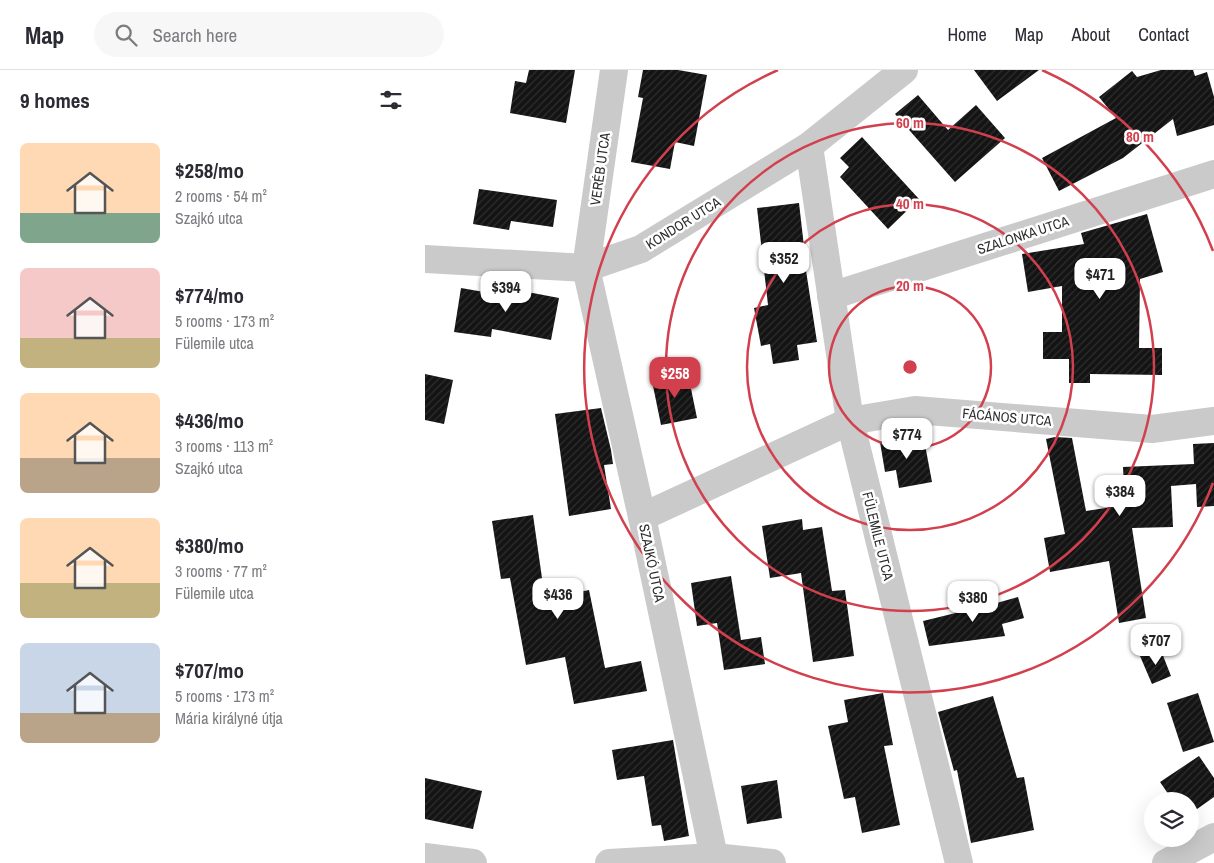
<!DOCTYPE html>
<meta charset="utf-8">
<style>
:root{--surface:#fff;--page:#f7f7f7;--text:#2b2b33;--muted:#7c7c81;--line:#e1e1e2;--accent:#d2404e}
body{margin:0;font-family:"Archivo Narrow",sans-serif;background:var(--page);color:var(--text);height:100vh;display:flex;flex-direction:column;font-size:19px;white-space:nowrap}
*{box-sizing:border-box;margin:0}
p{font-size:16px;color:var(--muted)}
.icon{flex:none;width:28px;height:28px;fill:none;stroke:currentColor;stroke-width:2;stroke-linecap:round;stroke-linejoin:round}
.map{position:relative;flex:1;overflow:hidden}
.panel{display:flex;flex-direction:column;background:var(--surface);width:425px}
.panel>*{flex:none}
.fabs{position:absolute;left:719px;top:722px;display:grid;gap:10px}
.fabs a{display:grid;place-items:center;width:55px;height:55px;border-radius:50%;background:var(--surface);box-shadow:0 5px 20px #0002;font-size:25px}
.price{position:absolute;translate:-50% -42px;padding:0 11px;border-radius:10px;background:#fff;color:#222;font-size:16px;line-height:32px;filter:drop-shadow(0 1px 2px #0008)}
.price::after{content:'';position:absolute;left:50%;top:30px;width:15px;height:11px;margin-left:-8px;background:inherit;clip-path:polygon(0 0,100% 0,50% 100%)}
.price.on{background:var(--accent);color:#fff}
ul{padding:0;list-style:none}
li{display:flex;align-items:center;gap:15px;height:125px;padding:0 20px}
li span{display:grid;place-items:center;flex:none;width:140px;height:100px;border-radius:8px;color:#555}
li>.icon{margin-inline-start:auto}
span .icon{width:60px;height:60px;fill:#fffc;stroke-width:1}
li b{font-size:21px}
h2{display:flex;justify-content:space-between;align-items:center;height:60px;padding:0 20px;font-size:21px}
header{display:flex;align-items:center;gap:30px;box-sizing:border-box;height:70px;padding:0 25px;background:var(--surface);border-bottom:1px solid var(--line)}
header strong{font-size:24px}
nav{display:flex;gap:28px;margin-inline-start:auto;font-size:18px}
.search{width:350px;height:45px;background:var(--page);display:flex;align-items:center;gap:12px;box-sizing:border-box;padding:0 18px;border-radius:28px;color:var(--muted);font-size:19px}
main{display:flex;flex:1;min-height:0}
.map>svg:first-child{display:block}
.building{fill:url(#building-hatch)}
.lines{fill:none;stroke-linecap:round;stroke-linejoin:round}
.minor{stroke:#cacaca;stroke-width:28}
.ring{fill:none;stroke:#d2404e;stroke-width:2.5}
.labels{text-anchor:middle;stroke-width:5;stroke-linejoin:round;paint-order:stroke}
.street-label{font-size:14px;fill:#2d2d2d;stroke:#fff}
.centre{fill:#d2404e;stroke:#fff;stroke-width:2.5}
.ring-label{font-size:15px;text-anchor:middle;font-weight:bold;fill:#d2404e;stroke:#fff;stroke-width:5;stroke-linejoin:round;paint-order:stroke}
</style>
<header>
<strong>Map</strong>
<div class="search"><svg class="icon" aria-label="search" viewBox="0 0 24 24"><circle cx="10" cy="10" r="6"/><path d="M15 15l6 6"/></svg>Search here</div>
<nav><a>Home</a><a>Map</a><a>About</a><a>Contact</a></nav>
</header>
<main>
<section class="panel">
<h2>9 homes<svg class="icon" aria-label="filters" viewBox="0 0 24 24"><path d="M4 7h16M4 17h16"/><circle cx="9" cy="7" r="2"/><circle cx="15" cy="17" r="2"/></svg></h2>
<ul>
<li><span style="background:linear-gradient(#ffd9b3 70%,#7fa58c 0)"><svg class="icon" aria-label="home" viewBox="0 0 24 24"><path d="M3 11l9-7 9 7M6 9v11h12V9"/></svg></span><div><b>$258/mo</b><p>2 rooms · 54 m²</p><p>Szajkó utca</p></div></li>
<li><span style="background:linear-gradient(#f6c9c9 70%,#c2b280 0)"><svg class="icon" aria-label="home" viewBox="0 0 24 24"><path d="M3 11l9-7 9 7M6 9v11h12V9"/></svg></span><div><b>$774/mo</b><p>5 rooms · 173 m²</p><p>Fülemile utca</p></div></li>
<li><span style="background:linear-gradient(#ffd9b3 65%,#b9a48a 0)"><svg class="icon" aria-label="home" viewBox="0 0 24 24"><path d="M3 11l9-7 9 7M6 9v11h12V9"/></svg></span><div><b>$436/mo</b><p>3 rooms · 113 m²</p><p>Szajkó utca</p></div></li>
<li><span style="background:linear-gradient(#ffd9b3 65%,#c2b280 0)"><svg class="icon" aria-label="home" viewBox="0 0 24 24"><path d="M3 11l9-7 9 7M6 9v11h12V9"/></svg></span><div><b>$380/mo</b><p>3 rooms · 77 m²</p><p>Fülemile utca</p></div></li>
<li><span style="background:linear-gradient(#c9d6e8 70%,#b9a48a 0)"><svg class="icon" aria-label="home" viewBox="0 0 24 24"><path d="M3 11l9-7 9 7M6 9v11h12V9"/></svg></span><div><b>$707/mo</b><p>5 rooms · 173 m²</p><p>Mária királyné útja</p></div></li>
</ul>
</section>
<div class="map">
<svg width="789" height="793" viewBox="0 0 789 793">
<defs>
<pattern id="building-hatch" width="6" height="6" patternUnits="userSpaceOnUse" patternTransform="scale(1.25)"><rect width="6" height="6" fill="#141414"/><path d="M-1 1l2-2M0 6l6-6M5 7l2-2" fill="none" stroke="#2e2e2e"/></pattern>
</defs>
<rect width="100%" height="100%" fill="#fff"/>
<g class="building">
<path d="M104,0H150L141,53L85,43L90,11L101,13Z"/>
<path d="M218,0H253L282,5L269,76L250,72L245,99L206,92L218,28L213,27Z"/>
<path d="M549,0H614L572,31Z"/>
<path d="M736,0H768L770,6L782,2L789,27V55L752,66L748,49L698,88L634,121L617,88L691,48L674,27L707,1L712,7Z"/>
<path d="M493,25L523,60L551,35L580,68L530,112L470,44Z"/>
<path d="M437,67L494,129L463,159L415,107L424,97L415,88Z"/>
<path d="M54,119L132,130L128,157L86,151L84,160L48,154Z"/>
<path d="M374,133L381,194H380L392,272L372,275L374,290L348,294L345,274L336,276L329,238L343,235L332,138Z"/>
<path d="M722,144L738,202L715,209L714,278H737V305L665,304V313H644V289H618V262H637V216L603,222L597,184L659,174L656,163Z"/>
<path d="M60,214L134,228L126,270L67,259L66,267L29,262L36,218L59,222Z"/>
<path d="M0,304L28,310L19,354L0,350Z"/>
<path d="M263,304L272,348L236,355L227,311Z"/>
<path d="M176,338L186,380L188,394L179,395L186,439L144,446L130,344Z"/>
<path d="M498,364L507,412L474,418L471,400L460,402L455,372Z"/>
<path d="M630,367L647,368L661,441L700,435L698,397L769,394L768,374L789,373V436L772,437L771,414L746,416L748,457L707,458L721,548L694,553L684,491L625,502L619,468L640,464L621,369Z"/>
<path d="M108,445L120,529L164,520L180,598L216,591L222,621L149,634L140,587L101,595L85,508L76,509L67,451Z"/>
<path d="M377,449L378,460L397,457L407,521L420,520L429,586L388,592L376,503L345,508L337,456Z"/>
<path d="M306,506L316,570L336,567L340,594L299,600L292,553L272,556L266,513Z"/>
<path d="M593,527L599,548L577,554L580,566L504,576L498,551L543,540V541Z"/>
<path d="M735,578L746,606L727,614L715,586Z"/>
<path d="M458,623L468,675L459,676L475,755L437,763L430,727L419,729L403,656L423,652L419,630Z"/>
<path d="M773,623L789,672L758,682L742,633Z"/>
<path d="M568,626L592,708L599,707L609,760L546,773L532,700L529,701L513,642Z"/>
<path d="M248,670L264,766L239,771L236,755L227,756L219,706L192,710L187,680Z"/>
<path d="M774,686L789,708V727L765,744V731H748L735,712Z"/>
<path d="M0,708L57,721L48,759L0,749Z"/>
<path d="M352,710L357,748L322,754L316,716Z"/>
</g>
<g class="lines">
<g class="minor">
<path d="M189,0L161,198L217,447L289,787"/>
<path d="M384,76L425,351L534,793"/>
<path d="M0,189L161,198L216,179L384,76L479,0"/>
<path d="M406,226L789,104"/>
<path d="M217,447L425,351L490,340L727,359L789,351"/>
<path d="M0,787L48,793"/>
<path d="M184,793L289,787L347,793"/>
<path d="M741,793L789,767"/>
</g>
</g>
<g class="ring">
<circle cx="485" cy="297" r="81"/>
<circle cx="485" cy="297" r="163"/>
<circle cx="485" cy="297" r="244"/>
<path d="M788 413A325 325 0 1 1 353 0M617 0A325 325 0 0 1 788 181"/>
</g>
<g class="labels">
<g class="street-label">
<text transform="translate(175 99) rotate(-82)" y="5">VERÉB UTCA</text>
<text transform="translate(258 153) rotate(-32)" y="5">KONDOR UTCA</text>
<text transform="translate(598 165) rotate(-18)" y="5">SZALONKA UTCA</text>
<text transform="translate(582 347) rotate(5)" y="5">FÁCÁNOS UTCA</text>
<text transform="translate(453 466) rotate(76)" y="5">FÜLEMILE UTCA</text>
<text transform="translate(227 493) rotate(78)" y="5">SZAJKÓ UTCA</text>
</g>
</g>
<circle cx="485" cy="297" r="8" class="centre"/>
<g class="ring-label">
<text x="485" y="58">60 m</text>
<text x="715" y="72">80 m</text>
<text x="485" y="139">40 m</text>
<text x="485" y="221">20 m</text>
</g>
</svg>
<div class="fabs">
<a><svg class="icon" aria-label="layers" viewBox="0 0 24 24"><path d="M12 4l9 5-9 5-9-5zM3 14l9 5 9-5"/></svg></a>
</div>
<b class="price" style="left:359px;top:214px">$352</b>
<b class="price" style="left:675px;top:230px">$471</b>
<b class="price" style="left:81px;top:243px">$394</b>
<b class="price on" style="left:250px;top:329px">$258</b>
<b class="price" style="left:482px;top:390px">$774</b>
<b class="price" style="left:695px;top:447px">$384</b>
<b class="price" style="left:133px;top:550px">$436</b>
<b class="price" style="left:548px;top:553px">$380</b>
<b class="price" style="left:731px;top:596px">$707</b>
</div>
</main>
